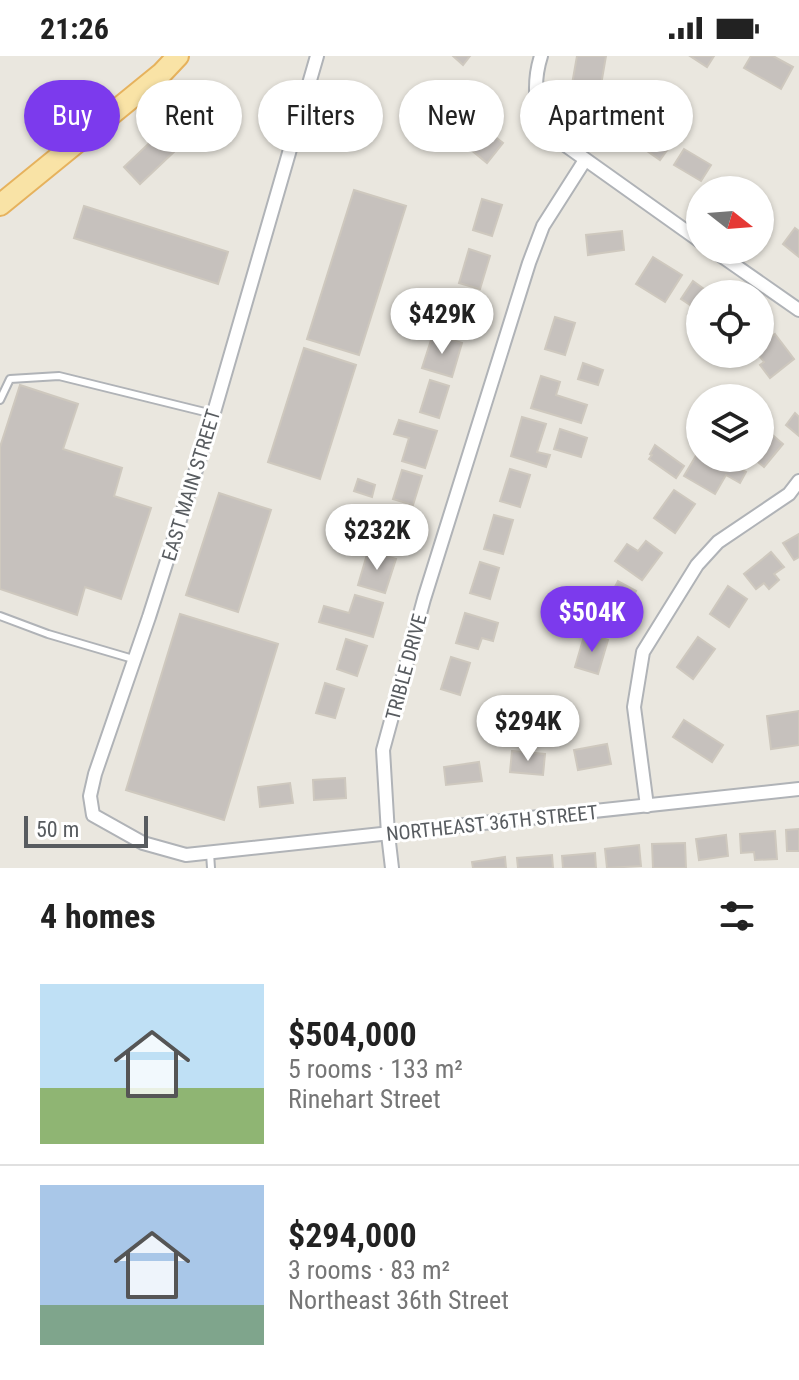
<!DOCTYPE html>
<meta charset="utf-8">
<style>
:root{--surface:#fff;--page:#f2f2f2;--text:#222;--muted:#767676;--line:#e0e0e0;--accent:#7c3aed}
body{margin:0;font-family:"Roboto Condensed",sans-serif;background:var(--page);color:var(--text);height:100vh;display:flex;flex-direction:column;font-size:30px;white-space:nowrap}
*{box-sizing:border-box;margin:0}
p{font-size:26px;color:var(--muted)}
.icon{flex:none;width:44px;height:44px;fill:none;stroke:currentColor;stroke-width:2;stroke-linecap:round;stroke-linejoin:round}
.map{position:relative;height:812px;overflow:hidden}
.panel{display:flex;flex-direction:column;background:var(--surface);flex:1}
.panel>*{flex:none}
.guide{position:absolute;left:24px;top:24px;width:752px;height:72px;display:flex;gap:16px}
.needle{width:52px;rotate:107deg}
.tools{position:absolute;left:686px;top:120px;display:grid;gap:16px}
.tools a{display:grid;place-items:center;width:88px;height:88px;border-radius:50%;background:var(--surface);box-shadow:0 2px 6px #0004;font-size:40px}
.scale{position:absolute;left:24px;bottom:20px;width:124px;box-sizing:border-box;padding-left:8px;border:4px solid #585c60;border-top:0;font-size:22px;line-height:28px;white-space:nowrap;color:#585c60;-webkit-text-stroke:6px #fff;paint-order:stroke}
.price{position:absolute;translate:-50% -68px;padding:0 18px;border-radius:28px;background:#fff;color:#222;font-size:26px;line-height:52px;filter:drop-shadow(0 2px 4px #0008)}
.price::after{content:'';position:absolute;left:50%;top:48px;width:24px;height:18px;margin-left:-12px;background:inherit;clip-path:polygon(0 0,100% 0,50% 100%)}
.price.current{background:var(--accent);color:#fff}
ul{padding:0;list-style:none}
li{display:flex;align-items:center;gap:24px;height:200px;padding:0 40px}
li+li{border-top:2px solid var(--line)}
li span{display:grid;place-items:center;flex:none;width:224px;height:160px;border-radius:0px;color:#555}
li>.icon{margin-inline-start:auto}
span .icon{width:96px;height:96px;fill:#fffc;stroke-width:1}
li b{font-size:34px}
h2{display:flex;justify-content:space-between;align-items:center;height:96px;padding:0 40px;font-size:34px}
.pill{padding:0 28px;border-radius:36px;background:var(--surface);box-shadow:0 2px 6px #0004;font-size:28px;line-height:72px}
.pill.current{background:var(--accent);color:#fff}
.status{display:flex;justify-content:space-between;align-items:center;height:56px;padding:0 40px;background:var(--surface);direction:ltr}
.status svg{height:22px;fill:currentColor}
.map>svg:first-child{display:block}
.building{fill:#c6c1bd;stroke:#cec8be;stroke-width:2}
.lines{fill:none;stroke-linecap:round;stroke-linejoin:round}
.service-casing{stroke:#b0b3b7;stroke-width:10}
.minor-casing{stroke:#b0b3b7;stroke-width:16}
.primary-casing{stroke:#e6b25d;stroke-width:24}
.service{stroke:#fff;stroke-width:6}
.minor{stroke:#fff;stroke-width:12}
.primary{stroke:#f9e3a6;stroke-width:20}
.labels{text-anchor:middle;stroke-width:6;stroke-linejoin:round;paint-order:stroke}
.street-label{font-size:20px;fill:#585c60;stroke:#fff}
</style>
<div class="status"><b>21:26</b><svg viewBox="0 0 49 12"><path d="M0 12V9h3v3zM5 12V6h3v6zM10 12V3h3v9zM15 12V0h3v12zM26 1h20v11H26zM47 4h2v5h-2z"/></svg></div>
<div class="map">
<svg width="799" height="812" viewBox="0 0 799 812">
<rect width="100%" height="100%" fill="#eae7df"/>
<g class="building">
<path d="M453,0H470L463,9Z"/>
<path d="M577,0H606L601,29L592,28L590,37L571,34Z"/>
<path d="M690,0H714L707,11Z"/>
<path d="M751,0H773L793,11L781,33L744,12Z"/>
<path d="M608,42L634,62L622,79L595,59Z"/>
<path d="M179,59L195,76L140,128L124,111Z"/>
<path d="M645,62L675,83L660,104L630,83Z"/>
<path d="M485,73L503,87L487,107L470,93Z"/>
<path d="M684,93L711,109L701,125L674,109Z"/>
<path d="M354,134L406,150L359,299L307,283Z"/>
<path d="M482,143L502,149L492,180L473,174Z"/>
<path d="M84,150L228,196L218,228L74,182Z"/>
<path d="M795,172L799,175V201L783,188Z"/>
<path d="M622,175L624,194L588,199L586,179Z"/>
<path d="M469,193L490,200L480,233L459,227Z"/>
<path d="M653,201L682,219L665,246L636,228Z"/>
<path d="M693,225L711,238H700V267L688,258L693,251L681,243Z"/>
<path d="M455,237L476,243L465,276L445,270Z"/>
<path d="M555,261L575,267L565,299L545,293Z"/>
<path d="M433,278L462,287L452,321L422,312Z"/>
<path d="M775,278L794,303L770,322L760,309L764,306L758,298H760V290Z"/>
<path d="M304,292L356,309L320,423L268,406Z"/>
<path d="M583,307L603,314L598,329L578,323Z"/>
<path d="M541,320L560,326L556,339L587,349L581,367L531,352Z"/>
<path d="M430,324L449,330L439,362L420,356Z"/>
<path d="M20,329L78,348L63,393L122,412L114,440L151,452L121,543L85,531L77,559L0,533V391Z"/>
<path d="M795,357L799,361V380L786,369Z"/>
<path d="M522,361L546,368L537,396L550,399L546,411L511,400Z"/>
<path d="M399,364L437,375L425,412L402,405L409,382L394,378Z"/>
<path d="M760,368L783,388L764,411L753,402H760Z"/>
<path d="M560,373L587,382L581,401L554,393Z"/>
<path d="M655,389L684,410L676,422L649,403L652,399L650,398Z"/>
<path d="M700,393V402H721L746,416L740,427L726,419L715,438L684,420Z"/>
<path d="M510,413L530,419L520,451L500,445Z"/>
<path d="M402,414L422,420L413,449L393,443Z"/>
<path d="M358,423L375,429L372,441L354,435Z"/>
<path d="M674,434L695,448L675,477L654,462Z"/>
<path d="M219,437L271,454L238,556L186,539Z"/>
<path d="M387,457L408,463L399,493L379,486Z"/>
<path d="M494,459L513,464L503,498L484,493Z"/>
<path d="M799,478V501L794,504L783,487Z"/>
<path d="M646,485L662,497L642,524L615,505L627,488L638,495Z"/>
<path d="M368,495L396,503L385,537L358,529Z"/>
<path d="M771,496L784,511L774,518L779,524L769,533L764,527L756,533L744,518Z"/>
<path d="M480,506L499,512L490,543L470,537Z"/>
<path d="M618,525L636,535L620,565L602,555Z"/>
<path d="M728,530L747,543L729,571L710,558Z"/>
<path d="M355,539L383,547L373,581L319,566L324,550L349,557Z"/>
<path d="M465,557L498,567L493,585L482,582L478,593L456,587Z"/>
<path d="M180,558L278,588L224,764L126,734Z"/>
<path d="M585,577L608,584L598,618L575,611Z"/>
<path d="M698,581L715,593L693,623L677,611Z"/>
<path d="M346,583L367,590L357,620L337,613Z"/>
<path d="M451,601L470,607L460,639L441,633Z"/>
<path d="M325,627L344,633L335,662L316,657Z"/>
<path d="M799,655V689L771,693L767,660Z"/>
<path d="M684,664L723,689L712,706L673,681Z"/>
<path d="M607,688L611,708L578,714L574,694Z"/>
<path d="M512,695L545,698L543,719L510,716Z"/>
<path d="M479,706L482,725L446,729L444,711Z"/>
<path d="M345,722L346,742L314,744L313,724Z"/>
<path d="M290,727L293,747L260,751L258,731Z"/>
<path d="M799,773V795H787L786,774Z"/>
<path d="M775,775L777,803L755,804L754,796L741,797L740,778Z"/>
<path d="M726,779L728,800L699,804L696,783Z"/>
<path d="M685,787L686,812H653L652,788Z"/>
<path d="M639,789L641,810L607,812L605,793Z"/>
<path d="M595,797L596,812H563L562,800Z"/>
<path d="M552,799L553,812H518L517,802Z"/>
<path d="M505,801L506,812H473L472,806Z"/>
</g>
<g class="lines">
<defs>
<g id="service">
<path d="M0,344L10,323L59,320L213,358"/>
<path d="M0,560L48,578L133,603"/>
<path d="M210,797L211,812"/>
</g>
<g id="minor">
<path d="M317,0L210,370L149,561L95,718L90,740L93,759L143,787L186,799L799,733"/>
<path d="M541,0C534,22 533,52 547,72C551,77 556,82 561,86L700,185"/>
<path d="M713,194L799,254"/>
<path d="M647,750L634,651L643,596L697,509L718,486L789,438L799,425"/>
<path d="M392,812L388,778L383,694L424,543L529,207L543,170L585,104"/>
</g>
<path id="primary" d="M0,149L162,17L178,0"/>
</defs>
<use href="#service" class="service-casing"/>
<use href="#minor" class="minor-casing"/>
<use href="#primary" class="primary-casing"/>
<use href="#service" class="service"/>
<use href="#minor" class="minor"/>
<use href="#primary" class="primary"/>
</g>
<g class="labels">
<g class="street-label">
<text transform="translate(191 429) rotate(-73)" y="7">EAST MAIN STREET</text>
<text transform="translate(406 611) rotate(-75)" y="7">TRIBLE DRIVE</text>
<text transform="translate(492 767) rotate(-6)" y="7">NORTHEAST 36TH STREET</text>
</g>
</g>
</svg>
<div class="tools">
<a><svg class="needle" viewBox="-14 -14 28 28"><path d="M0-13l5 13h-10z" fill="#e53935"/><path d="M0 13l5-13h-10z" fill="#767676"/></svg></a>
<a><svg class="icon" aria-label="locate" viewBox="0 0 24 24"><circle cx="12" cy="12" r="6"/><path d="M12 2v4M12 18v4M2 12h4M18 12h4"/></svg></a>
<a><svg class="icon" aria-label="layers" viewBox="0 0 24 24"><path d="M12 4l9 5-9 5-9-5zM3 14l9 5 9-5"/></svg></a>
</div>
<div class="scale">50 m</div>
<b class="price" style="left:442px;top:300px">$429K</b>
<b class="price" style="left:377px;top:516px">$232K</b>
<b class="price current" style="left:592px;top:598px">$504K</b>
<b class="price" style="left:528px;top:707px">$294K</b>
<div class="guide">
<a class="pill current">Buy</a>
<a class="pill">Rent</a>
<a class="pill">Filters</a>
<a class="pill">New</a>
<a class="pill">Apartment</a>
</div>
</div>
<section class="panel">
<h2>4 homes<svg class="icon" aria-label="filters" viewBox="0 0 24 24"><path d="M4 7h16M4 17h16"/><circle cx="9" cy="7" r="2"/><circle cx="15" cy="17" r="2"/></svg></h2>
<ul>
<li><span style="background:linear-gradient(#bfe0f5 65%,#8fb573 0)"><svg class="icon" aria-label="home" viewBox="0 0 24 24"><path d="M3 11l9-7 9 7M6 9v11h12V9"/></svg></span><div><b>$504,000</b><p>5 rooms · 133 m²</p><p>Rinehart Street</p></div></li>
<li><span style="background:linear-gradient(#a9c7e8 75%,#7fa58c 0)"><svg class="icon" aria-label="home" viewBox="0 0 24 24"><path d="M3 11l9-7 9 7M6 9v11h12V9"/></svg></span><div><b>$294,000</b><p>3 rooms · 83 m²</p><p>Northeast 36th Street</p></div></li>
</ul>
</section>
